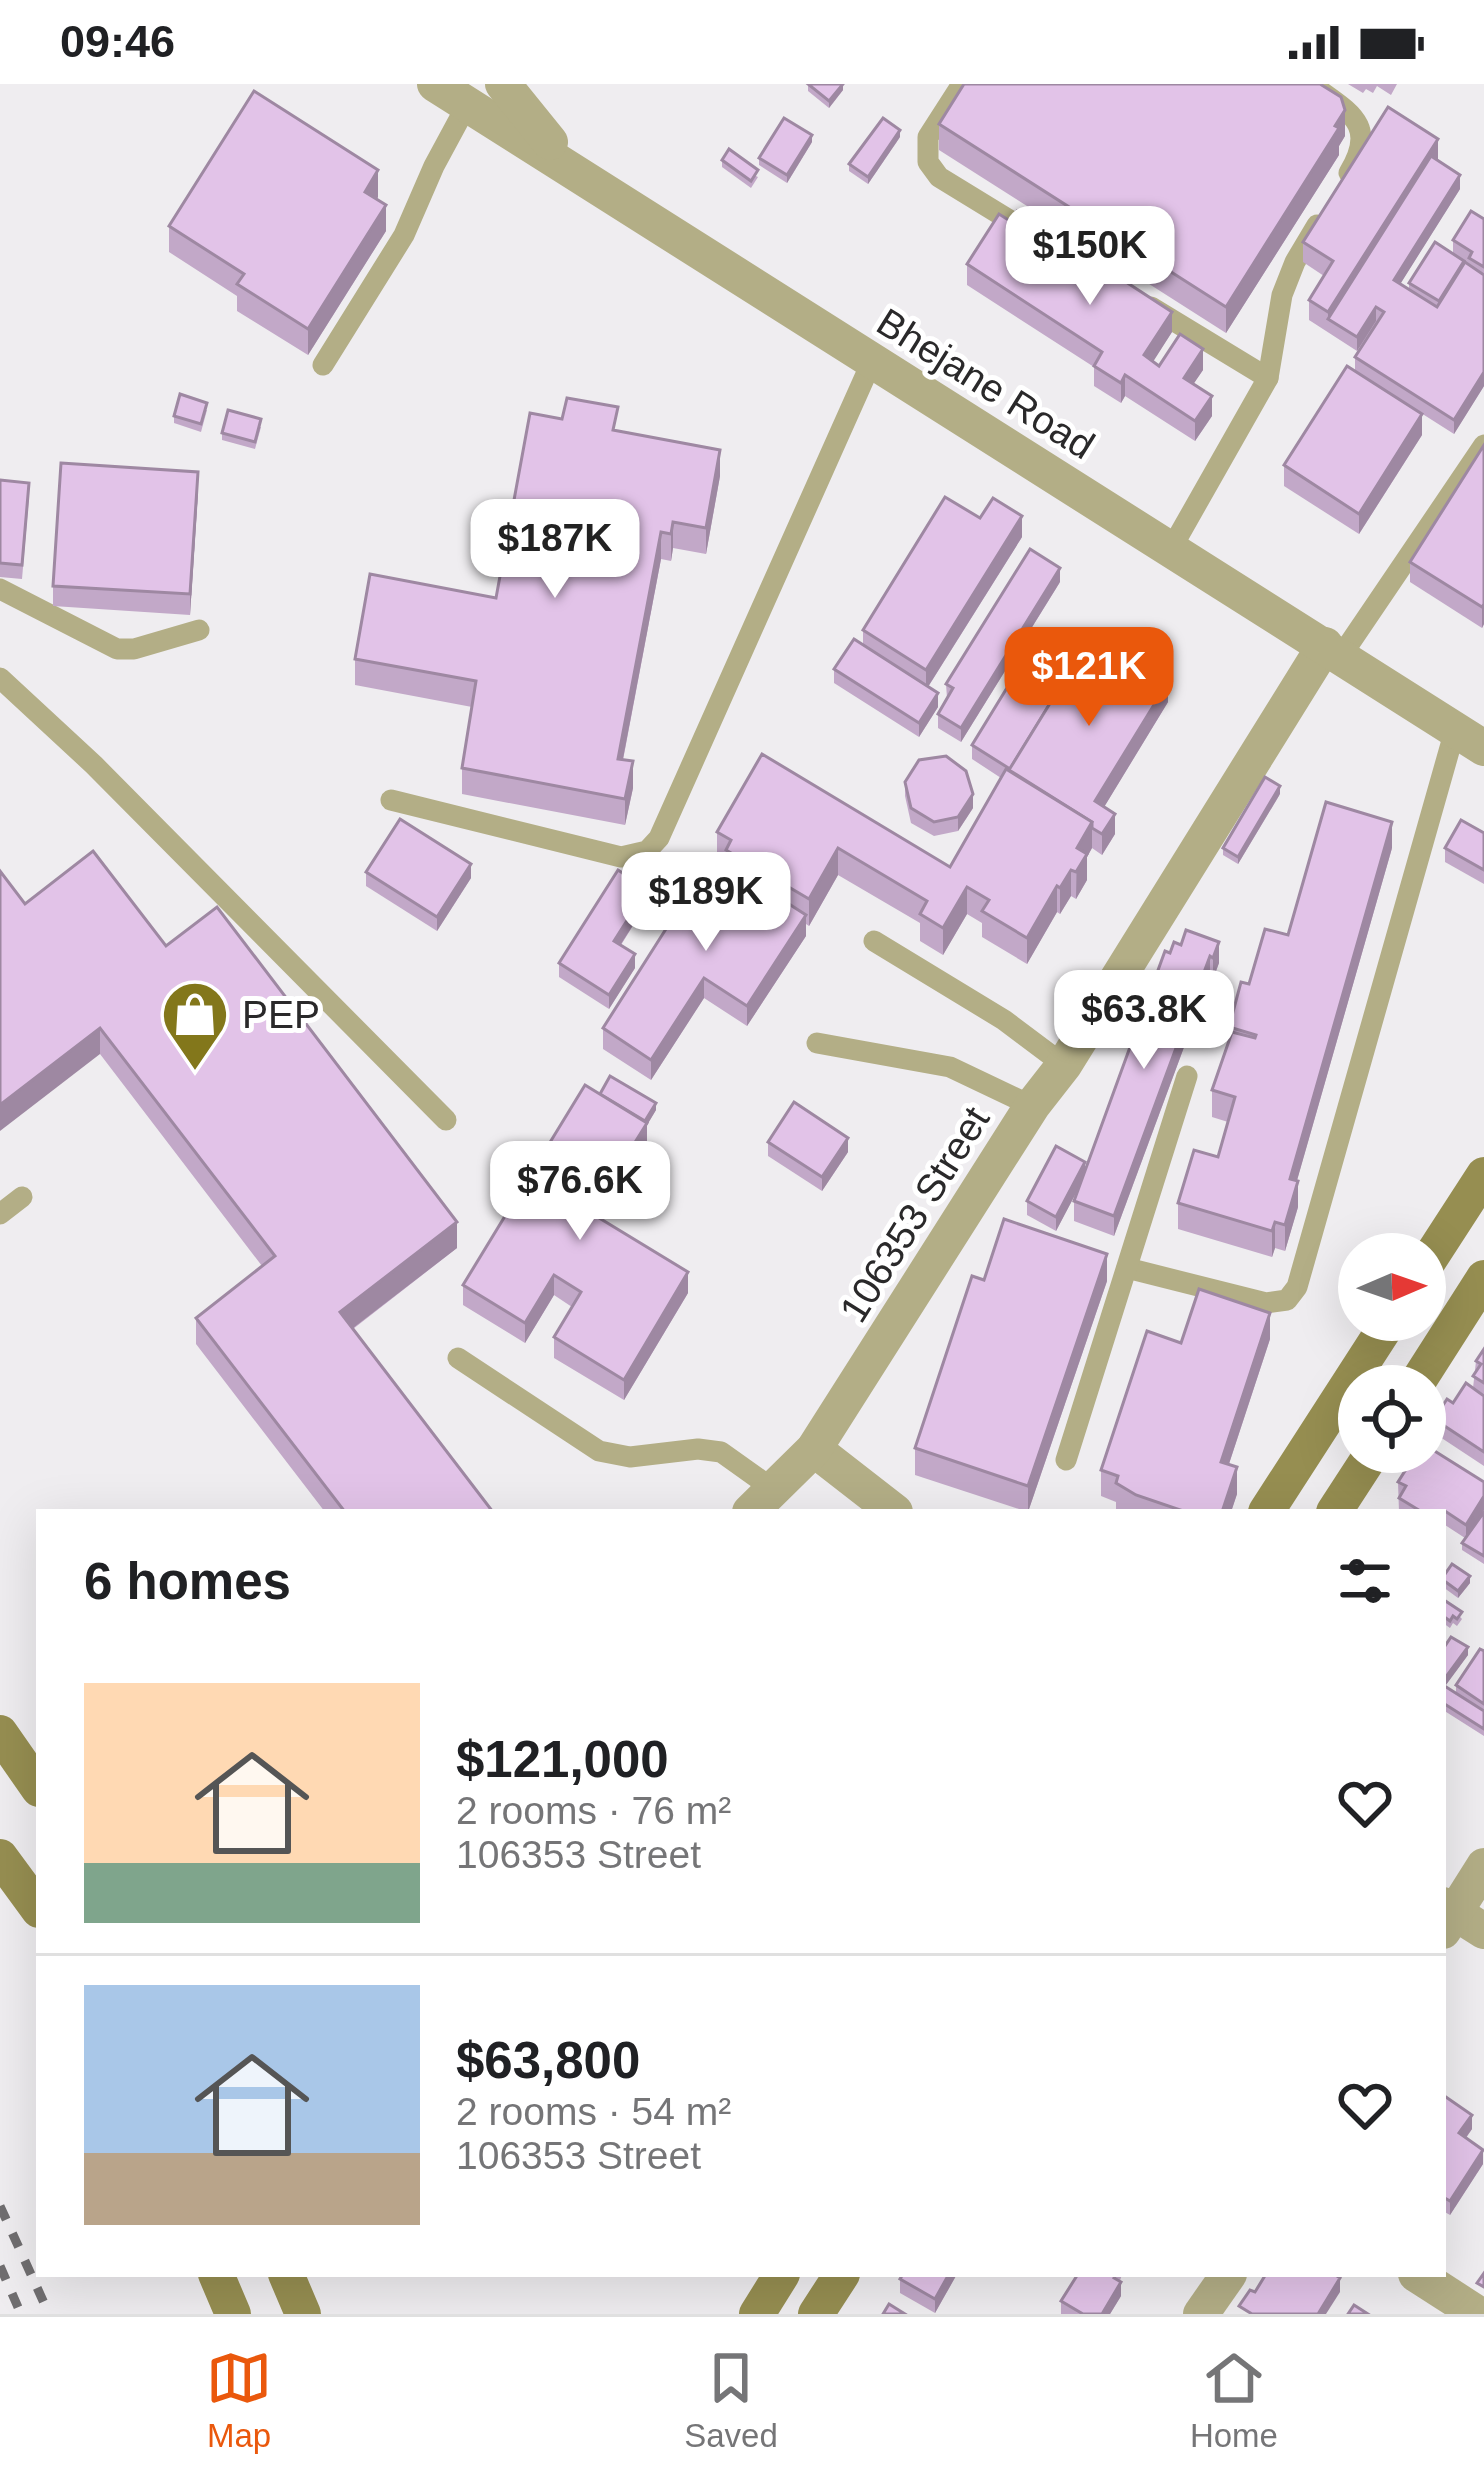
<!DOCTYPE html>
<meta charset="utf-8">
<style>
:root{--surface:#fff;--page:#f2f2f2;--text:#202124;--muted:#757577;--line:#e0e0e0;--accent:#ea580c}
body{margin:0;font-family:Helvetica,sans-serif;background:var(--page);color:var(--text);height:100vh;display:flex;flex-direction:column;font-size:45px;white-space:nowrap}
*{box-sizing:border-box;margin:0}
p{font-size:39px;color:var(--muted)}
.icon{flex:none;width:66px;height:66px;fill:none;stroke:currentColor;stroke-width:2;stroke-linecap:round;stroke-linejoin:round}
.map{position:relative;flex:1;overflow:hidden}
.side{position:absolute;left:36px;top:1425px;width:1410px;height:768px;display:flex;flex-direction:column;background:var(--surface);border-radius:0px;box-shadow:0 12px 48px #0002}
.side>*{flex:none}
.needle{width:78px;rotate:88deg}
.fabs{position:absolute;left:1338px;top:1149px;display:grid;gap:24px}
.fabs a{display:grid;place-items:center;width:108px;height:108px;border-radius:50%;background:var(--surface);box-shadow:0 12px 48px #0002;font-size:60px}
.price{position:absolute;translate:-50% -102px;padding:0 27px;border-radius:24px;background:#fff;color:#222;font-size:39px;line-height:78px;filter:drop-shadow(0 3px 6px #0008)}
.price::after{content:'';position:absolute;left:50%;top:72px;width:36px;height:27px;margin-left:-18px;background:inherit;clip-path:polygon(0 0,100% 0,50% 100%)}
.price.selected{background:var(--accent);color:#fff}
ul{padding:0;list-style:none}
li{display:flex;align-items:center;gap:36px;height:300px;padding:0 48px}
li+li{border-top:3px solid var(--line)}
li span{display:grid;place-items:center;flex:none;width:336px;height:240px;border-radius:0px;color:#555}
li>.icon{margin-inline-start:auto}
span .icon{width:144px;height:144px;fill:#fffc;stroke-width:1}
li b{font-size:51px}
h2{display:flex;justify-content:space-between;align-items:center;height:144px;padding:0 48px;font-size:51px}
.status{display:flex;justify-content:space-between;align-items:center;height:84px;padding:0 60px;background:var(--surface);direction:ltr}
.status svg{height:33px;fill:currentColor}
.menu{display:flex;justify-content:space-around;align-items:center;height:168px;border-top:3px solid var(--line);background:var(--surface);font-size:33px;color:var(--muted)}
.menu a{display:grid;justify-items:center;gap:6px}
.menu .selected{color:var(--accent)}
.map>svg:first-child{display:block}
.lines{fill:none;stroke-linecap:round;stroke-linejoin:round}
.service{stroke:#b3ae86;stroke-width:21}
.minor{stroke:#b3ae86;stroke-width:36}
.tertiary{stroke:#b3ae86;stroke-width:36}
.secondary{stroke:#968e51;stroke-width:36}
.rail{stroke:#706e70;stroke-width:9;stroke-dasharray:15 15;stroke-linecap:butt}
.wall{fill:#c2a8c8}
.shaded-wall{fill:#9e88a2}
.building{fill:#e2c3e8;stroke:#9e88a2;stroke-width:3}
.labels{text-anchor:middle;stroke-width:10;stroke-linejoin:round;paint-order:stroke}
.street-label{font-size:39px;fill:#2a292a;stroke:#fff}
.poi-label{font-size:39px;fill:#2a292a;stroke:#fff;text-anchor:start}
</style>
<div class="status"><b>09:46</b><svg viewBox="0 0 49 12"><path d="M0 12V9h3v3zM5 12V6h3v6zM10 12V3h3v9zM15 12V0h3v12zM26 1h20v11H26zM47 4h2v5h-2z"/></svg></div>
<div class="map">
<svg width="1484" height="2230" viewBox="0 0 1484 2230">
<rect width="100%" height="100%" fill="#efedf0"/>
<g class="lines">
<g class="service">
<path d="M962,0L928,53V78L939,93L1032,150"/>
<path d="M1311,0C1348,28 1379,39 1349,89"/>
<path d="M1151,223L1268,294"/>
<path d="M323,281L404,151L434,82L468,19"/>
<path d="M1171,465L1268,294L1282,211L1295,178L1317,141"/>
<path d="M0,505L117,565H134L199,546"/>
<path d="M1341,572L1484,361"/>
<path d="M0,594L94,681L446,1036"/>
<path d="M391,716L621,773L647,767L659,754L872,277"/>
<path d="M874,857L1004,936L1064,981"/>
<path d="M817,959L950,983L1032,1022"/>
<path d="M0,1130L22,1113"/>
<path d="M1127,1184L1266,1219L1287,1216L1297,1203L1455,646"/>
<path d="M458,1274L599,1367L630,1373L698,1365L721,1368L773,1405"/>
<path d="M1066,1376L1187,992"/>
</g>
<g class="minor">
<path d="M814,1365L895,1428"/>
<path d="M750,1428L814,1365L1032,1022L1064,981L1325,561"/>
<path d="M1443,1821L1484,1847"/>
<path d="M1443,1847L1484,1782"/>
<path d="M1416,2190L1478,2230"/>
<path d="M1201,2230L1229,2190"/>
</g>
<g class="tertiary">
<path d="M435,0L1484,664"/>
<path d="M503,0L550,58"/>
</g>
<g class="secondary">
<path d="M1425,1182L1484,1091"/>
<path d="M1415,1302L1484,1194"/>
<path d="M1266,1428L1390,1236"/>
<path d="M1334,1428L1373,1368"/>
<path d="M0,1649L39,1705"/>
<path d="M0,1773L39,1826"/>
<path d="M216,2190L233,2230"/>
<path d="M286,2190L303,2230"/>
<path d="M757,2230L782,2190"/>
<path d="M816,2230L842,2190"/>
</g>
<g class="rail">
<path d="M0,2122L49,2230"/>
<path d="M0,2182L21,2230"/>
</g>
</g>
<g class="wall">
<path d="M808,0L843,6L829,24L808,7Z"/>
<path d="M1348,0H1397L1391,11L1377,2L1373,9L1366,5L1363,9Z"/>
<path d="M939,40L1345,52L1339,62V71L1226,249L939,66Z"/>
<path d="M900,53L868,100L849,87V80Z"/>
<path d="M812,58L787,99L759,81V74Z"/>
<path d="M722,76L758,93L751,104L722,83Z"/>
<path d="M1437,77L1460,105L1400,200L1409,206V199L1453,170V156L1484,135V302L1454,350L1355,287V273L1377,238L1357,267L1309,236V216L1324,192L1303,178V158Z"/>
<path d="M378,113L377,115L386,147L308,271L237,227V212L169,168V142Z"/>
<path d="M967,180L1172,248L1153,277L1159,282L1203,286L1193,300L1212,332L1195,357L1125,312L1121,319L1094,302V283L967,201Z"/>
<path d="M207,326L201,348L174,339V332Z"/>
<path d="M261,343L255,365L222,356V349Z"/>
<path d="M618,347L720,392L706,470L673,464L671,477L661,475L623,676L633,704L625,741L462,710V684L472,623L355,601V575L496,514Z"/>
<path d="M1422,351L1359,450L1284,402V381Z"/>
<path d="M1484,361V540L1482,544L1410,498V478Z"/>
<path d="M0,396L29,413L22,495L0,493Z"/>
<path d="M198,408L190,531L53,522V502Z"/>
<path d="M980,434L1022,453L928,603L938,623L919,653L834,599V585L863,560V546Z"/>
<path d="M1060,498L961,658L938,644V630L947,614L946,600Z"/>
<path d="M1081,569L1168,618L1104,723L1115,750L1102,771L1092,764L1087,773V796L1076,815L1071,812L1060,830L1057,828L1027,880L982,853V839L967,830L943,871L920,857V839L838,791L809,842L806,840V852L747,942L704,914L651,996L603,965V944L717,773V748L762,670L950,783L1001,694L972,675V661Z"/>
<path d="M905,698L973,724L958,747L934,752L911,739L905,712Z"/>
<path d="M1280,710L1238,780L1223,771V764Z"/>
<path d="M1484,749V800L1445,778V764Z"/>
<path d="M1392,764L1297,1096L1298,1123L1285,1167L1275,1164L1272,1173L1178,1145V1119L1218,1073L1228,1038L1212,1033V1006L1229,958V943L1249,900L1288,851Z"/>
<path d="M366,788L471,794L437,847L366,802Z"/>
<path d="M647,819L621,861L635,884L609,925L559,893V879Z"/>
<path d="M25,820L166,862L457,1164L353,1245L493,1428H325L196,1260V1234L262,1182L100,970Z"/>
<path d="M1186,846L1219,879L1213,895L1210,893L1114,1152L1074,1137V1117L1077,1107L1056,1147L1027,1131V1117L1085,1085L1170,869L1181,861Z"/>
<path d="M600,1010L656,1026L647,1041V1059L600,1135L688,1209L624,1316L554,1274V1253L572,1223L554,1211L525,1259L463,1221V1201Z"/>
<path d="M768,1058L848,1068L822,1107L768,1072Z"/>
<path d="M984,1196L1107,1197L1028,1428L915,1391V1364Z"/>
<path d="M1270,1255L1229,1380L1237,1410L1231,1428H1120L1116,1425V1418L1101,1412V1386L1181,1259Z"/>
<path d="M1484,1265V1382L1434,1349V1335L1473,1304L1476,1277Z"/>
<path d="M1398,1398L1484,1428V1480L1462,1466V1459L1465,1454L1445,1441L1443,1428H1399Z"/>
<path d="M1443,1493L1470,1499L1458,1514L1443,1503Z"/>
<path d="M1444,1516L1462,1535L1457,1542L1453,1539L1450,1544L1443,1539Z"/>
<path d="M1443,1565L1468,1571L1445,1602L1456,1609V1601L1484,1567V1652L1443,1626Z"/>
<path d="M1443,2011L1472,2045L1466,2054L1483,2080L1450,2131L1443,2127Z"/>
<path d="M903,2190H957L935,2229L900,2209V2195Z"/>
<path d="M1122,2190L1120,2197L1121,2212L1110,2230H1061V2217Z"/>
</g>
<g class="shaded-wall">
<path d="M843,0V6L829,24V17Z"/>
<path d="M1345,26V52L1339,62V71L1226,249V223Z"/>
<path d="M900,46V53L868,100V93Z"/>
<path d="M812,51V58L787,99V91Z"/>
<path d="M1438,55V76L1328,235V228Z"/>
<path d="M378,86V113L365,134V108Z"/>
<path d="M1460,91V105L1394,210V196Z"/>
<path d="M386,121V147L308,271V245Z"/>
<path d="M1376,223V237L1357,267V253Z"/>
<path d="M1172,228V248L1144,292V271Z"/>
<path d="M1203,265V286L1184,314V294Z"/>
<path d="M1484,288V302L1454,350V336Z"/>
<path d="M1125,291V312L1121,319V299Z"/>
<path d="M1212,312V332L1195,357V337Z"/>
<path d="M1422,330V351L1359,450V430Z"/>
<path d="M720,366V392L706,470V444Z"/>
<path d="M198,388V408L190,531V510Z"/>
<path d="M1022,432V453L926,606V586Z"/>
<path d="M673,438V464L671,477V450Z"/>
<path d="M661,448V475L618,701V675Z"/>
<path d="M1060,484V498L961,658V644Z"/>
<path d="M1484,520V540L1482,544V523Z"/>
<path d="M1168,598V618L1095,738V717Z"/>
<path d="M938,609V623L919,653V639Z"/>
<path d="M633,677V704L625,741V715Z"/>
<path d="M1280,702V710L1238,780V773Z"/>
<path d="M973,710V724L958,747V733Z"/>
<path d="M1115,730V750L1102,771V750Z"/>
<path d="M1092,738V764L1087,773V796L1076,815L1077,764Z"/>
<path d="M1392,738V764L1290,1121V1095Z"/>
<path d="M838,764V791L809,842V815Z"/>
<path d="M471,780V794L437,847V833Z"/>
<path d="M1071,786V812L1060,830V804Z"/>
<path d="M1057,802V828L1027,880V854Z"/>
<path d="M967,803V830L943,871V844Z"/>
<path d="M647,805V819L614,871V857Z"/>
<path d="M806,831V852L747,942V922Z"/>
<path d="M1219,858V879L1213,895V874Z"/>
<path d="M635,870V884L609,925V911Z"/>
<path d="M1210,872V893L1114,1152V1132Z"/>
<path d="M704,894V914L651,996V976Z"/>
<path d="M100,944V970L0,1047V1021Z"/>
<path d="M656,1019V1026L647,1041V1059L591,1149V1129Z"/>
<path d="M848,1054V1068L822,1107V1093Z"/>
<path d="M1085,1078V1092L1056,1147V1133Z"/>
<path d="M1298,1097V1123L1285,1167V1141Z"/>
<path d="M457,1138V1164L340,1254V1228Z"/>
<path d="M1275,1138V1164L1272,1173V1147Z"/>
<path d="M1107,1170V1197L1028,1428V1402Z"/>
<path d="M688,1188V1209L624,1316V1296Z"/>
<path d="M554,1191V1211L525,1259V1239Z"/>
<path d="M1270,1229V1255L1221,1404V1378Z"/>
<path d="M1237,1383V1410L1231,1428H1222Z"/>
<path d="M1484,1412V1426L1466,1455V1441Z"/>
<path d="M1470,1492V1499L1458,1514V1507Z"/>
<path d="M1468,1563V1571L1443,1605V1597Z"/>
<path d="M1472,2031V2045L1459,2063V2049Z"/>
<path d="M1483,2066V2080L1450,2131V2117Z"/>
<path d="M949,2190H957L935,2229V2215Z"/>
<path d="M1340,2194V2208L1326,2230H1318Z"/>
<path d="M1121,2198V2212L1110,2230H1102Z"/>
</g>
<g class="building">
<path d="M808,0H843L829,17Z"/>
<path d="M964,0H1320L1341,13L1345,26L1335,42L1339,44L1226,223L939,40Z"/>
<path d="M254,7L378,86L365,108L386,121L308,245L237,200L244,190L169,142Z"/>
<path d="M1388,23L1438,55L1328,228L1309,216L1333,177L1303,158Z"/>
<path d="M784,34L812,51L787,91L759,74Z"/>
<path d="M883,34L900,46L868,93L849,80Z"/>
<path d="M729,65L758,86L751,97L722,76Z"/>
<path d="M1431,72L1460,91L1394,196L1437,223L1465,178L1484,191V288L1454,336L1355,273L1384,228L1376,223L1357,253L1328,235Z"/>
<path d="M1017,127L1172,228L1144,271L1159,282L1180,250L1203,265L1184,294L1212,312L1195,337L1125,291L1121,299L1094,282L1102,268L967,180L999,130L1010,137Z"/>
<path d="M1471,127L1484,135V183L1469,174L1472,168L1453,156Z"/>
<path d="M1435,158L1464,177L1439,217L1409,199Z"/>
<path d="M1347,282L1422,330L1359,430L1284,381Z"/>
<path d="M180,310L207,319L201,340L174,332Z"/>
<path d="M567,314L618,323L613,346L720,366L706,444L673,438L671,450L661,448L618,675L633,677L625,715L462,684L476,597L355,575L370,490L496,514L530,329L562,335Z"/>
<path d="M228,326L261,335L255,358L222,349Z"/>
<path d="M1484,361V520L1482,523L1410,478Z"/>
<path d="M61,379L198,388L190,510L53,502Z"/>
<path d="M0,396L29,399L22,481L0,479Z"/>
<path d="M945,413L980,434L993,414L1022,432L926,586L863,546Z"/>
<path d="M1030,465L1060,484L961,644L938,630L953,604L946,600Z"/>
<path d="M1043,545L1081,569L1010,685L972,661Z"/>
<path d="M1092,551L1168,598L1095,717L1115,730L1102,750L1092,744V738L1009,686Z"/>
<path d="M854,555L938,609L919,639L834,585Z"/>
<path d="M762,670L950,783L1006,685L1092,738L1077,764L1087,770L1076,788L1071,786L1060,804L1057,802L1027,854L982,827L989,816L967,803L943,844L920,830L927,817L838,764L809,815L726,766L731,756L717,748Z"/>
<path d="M946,672L966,687L973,710L958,733L934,738L911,724L905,698L919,676Z"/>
<path d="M1265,693L1280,702L1238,773L1223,764Z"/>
<path d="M1326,718L1392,738L1290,1095L1298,1097L1285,1141L1275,1138L1272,1147L1178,1119L1194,1066L1218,1073L1235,1013L1212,1006L1232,948L1255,954L1256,951L1229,943L1241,898L1249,900L1265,845L1288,851Z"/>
<path d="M400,735L471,780L437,833L366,788Z"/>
<path d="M1461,736L1484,749V786L1445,764Z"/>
<path d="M93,767L166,862L217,823L457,1138L340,1228L493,1428H345L196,1234L275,1172L100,944L0,1021V787L25,820Z"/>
<path d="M713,771L806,831L747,922L704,894L651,976L603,944Z"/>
<path d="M618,786L647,805L614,857L635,870L609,911L559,879Z"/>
<path d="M1186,846L1219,858L1213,874L1210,872L1114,1132L1074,1117L1165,867L1170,869L1174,858L1181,861Z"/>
<path d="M610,992L656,1019L645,1037L600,1010Z"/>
<path d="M585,1001L647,1039L591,1129L688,1188L624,1296L554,1253L581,1208L554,1191L525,1239L463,1201Z"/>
<path d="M794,1018L848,1054L822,1093L768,1058Z"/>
<path d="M1056,1062L1085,1078L1056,1133L1027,1117Z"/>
<path d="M1004,1135L1107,1170L1028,1402L915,1364L972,1192L984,1196Z"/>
<path d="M1199,1205L1270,1229L1221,1378L1237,1383L1222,1428H1186L1136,1411L1116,1399L1118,1392L1101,1386L1147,1247L1181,1259Z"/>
<path d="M1484,1265V1299L1473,1292L1481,1280L1476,1277Z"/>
<path d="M1466,1299L1484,1312V1368L1434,1335L1447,1315L1453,1319Z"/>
<path d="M1425,1361L1484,1398V1412L1466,1441L1445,1427L1443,1430V1428H1422L1399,1414L1406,1402L1398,1398L1417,1368H1425Z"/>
<path d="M1484,1428V1472L1462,1459Z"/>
<path d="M1452,1480L1470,1492L1458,1507L1443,1496V1493Z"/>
<path d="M1444,1516L1462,1528L1457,1535L1453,1532L1450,1537L1443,1532Z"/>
<path d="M1451,1553L1468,1563L1443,1597V1565Z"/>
<path d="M1480,1565L1484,1567V1620L1456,1601Z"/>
<path d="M1443,1601L1484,1627V1645L1443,1619Z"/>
<path d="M1443,2011L1472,2031L1459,2049L1483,2066L1450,2117L1443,2113Z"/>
<path d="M1484,2189V2203L1477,2199Z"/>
<path d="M903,2190H949L935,2215L900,2195Z"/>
<path d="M1078,2190H1116L1114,2194L1121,2198L1102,2230H1083L1061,2217Z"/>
<path d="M1266,2190H1334L1340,2194L1318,2230H1252L1239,2222L1250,2206L1255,2208Z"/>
<path d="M889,2220L905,2230H883Z"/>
<path d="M1354,2221L1368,2230H1348Z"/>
</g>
<defs>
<symbol id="shop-pin" viewBox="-11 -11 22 30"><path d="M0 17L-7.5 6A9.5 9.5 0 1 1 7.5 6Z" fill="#83771b" stroke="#fff"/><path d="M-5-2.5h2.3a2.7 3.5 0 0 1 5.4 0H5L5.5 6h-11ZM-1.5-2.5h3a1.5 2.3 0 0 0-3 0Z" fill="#fff"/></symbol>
</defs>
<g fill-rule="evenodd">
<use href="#shop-pin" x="157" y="892" width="76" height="104"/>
</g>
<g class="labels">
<g class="street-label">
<text transform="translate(986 299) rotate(32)" y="14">Bhejane Road</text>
<text transform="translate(914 1130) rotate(-58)" y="14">106353 Street</text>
</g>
<g class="poi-label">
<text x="242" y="944">PEP</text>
</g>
</g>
</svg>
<div class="fabs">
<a><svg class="needle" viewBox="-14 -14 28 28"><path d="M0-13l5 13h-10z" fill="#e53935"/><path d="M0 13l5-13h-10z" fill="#757577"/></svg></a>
<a><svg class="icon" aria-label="locate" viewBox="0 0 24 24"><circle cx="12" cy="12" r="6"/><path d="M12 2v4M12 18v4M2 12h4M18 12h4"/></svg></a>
</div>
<b class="price" style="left:1090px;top:224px">$150K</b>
<b class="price" style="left:555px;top:517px">$187K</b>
<b class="price selected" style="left:1089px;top:645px">$121K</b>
<b class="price" style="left:706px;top:870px">$189K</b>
<b class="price" style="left:1144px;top:988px">$63.8K</b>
<b class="price" style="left:580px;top:1159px">$76.6K</b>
<section class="side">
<h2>6 homes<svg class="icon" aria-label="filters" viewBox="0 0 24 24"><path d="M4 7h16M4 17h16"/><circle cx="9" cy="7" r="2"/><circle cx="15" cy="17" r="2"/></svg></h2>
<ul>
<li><span style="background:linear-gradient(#ffd9b3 75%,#7fa58c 0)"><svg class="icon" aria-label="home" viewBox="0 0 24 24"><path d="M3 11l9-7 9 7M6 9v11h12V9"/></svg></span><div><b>$121,000</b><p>2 rooms · 76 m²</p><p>106353 Street</p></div><svg class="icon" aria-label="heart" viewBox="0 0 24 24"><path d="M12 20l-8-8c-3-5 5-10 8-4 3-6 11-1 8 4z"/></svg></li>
<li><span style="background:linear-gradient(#a9c7e8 70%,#b9a48a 0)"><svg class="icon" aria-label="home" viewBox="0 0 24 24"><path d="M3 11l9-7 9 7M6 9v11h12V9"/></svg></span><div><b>$63,800</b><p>2 rooms · 54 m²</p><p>106353 Street</p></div><svg class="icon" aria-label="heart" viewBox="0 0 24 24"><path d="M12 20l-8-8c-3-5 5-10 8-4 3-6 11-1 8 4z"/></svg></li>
</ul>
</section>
</div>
<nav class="menu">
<a class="selected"><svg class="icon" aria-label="map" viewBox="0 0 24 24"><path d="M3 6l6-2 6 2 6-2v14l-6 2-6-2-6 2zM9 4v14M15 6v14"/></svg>Map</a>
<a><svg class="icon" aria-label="saved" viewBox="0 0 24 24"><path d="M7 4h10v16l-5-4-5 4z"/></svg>Saved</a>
<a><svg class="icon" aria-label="home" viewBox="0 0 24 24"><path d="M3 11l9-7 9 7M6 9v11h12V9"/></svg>Home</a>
</nav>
